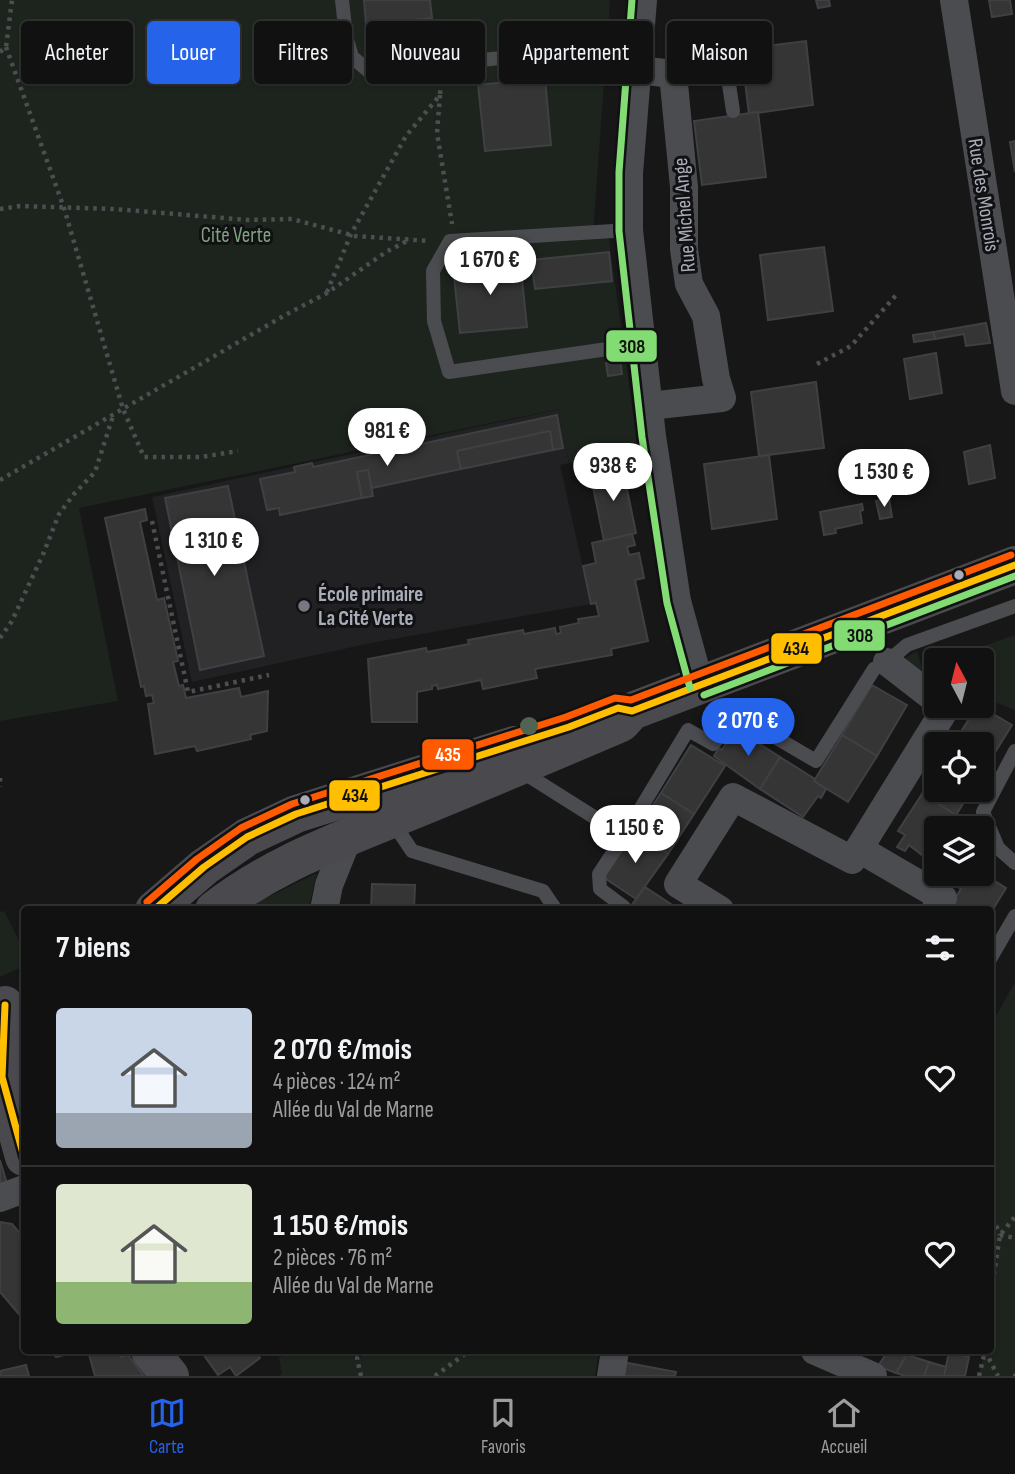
<!DOCTYPE html>
<html lang="fr">
<meta charset="utf-8">
<style>
:root{--surface:#111;--page:#1e1f1f;--text:#f1f3f6;--muted:#9c9d9f;--line:#303131;--accent:#2563eb}
body{margin:0;font-family:"Sofia Sans Condensed",sans-serif;background:var(--page);color:var(--text);height:100vh;display:flex;flex-direction:column;font-size:26px;white-space:nowrap}
*{box-sizing:border-box;margin:0}
p{font-size:23px;color:var(--muted)}
.icon{flex:none;width:38px;height:38px;fill:none;stroke:currentColor;stroke-width:2;stroke-linecap:round;stroke-linejoin:round}
.map{position:relative;flex:1;overflow:hidden}
.panel{position:absolute;left:21px;top:906px;width:973px;height:448px;display:flex;flex-direction:column;background:var(--surface);border-radius:7px;box-shadow:0 2px 5px #0004,0 0 0 2px var(--line)}
.panel>*{flex:none}
.guide{position:absolute;left:21px;top:21px;width:973px;height:63px;display:flex;gap:14px}
.needle{width:46px;rotate:353deg}
.tools{position:absolute;left:924px;top:648px;display:grid;gap:14px}
.tools a{display:grid;place-items:center;width:70px;height:70px;border-radius:7px;background:var(--surface);box-shadow:0 2px 5px #0004,0 0 0 2px var(--line);font-size:35px}
.price{position:absolute;translate:-50% -60px;padding:0 16px;border-radius:24px;background:#fff;color:#222;font-size:23px;line-height:46px;filter:drop-shadow(0 2px 4px #0008)}
.price::after{content:'';position:absolute;left:50%;top:42px;width:21px;height:16px;margin-left:-10px;background:inherit;clip-path:polygon(0 0,100% 0,50% 100%)}
.price.current{background:var(--accent);color:#fff}
ul{padding:0;list-style:none}
li{display:flex;align-items:center;gap:21px;height:175px;padding:0 35px}
li+li{border-top:2px solid var(--line)}
li span{display:grid;place-items:center;flex:none;width:196px;height:140px;border-radius:7px;color:#555}
li>.icon{margin-inline-start:auto}
span .icon{width:84px;height:84px;fill:#fffc;stroke-width:1}
li b{font-size:30px}
h2{display:flex;justify-content:space-between;align-items:center;height:84px;padding:0 35px;font-size:30px}
.pill{padding:0 24px;border-radius:7px;background:var(--surface);box-shadow:0 2px 5px #0004,0 0 0 2px var(--line);font-size:24px;line-height:63px}
.pill.current{background:var(--accent);color:#fff}
.tabs{display:flex;justify-content:space-around;align-items:center;height:98px;border-top:2px solid var(--line);background:var(--surface);font-size:19px;color:var(--muted)}
.tabs a{display:grid;justify-items:center;gap:4px}
.tabs .current{color:var(--accent)}
.map>svg:first-child{display:block}
.built{fill:#212123}
.green{fill:#1d241e}
.building{fill:#353536;stroke:#3f4043;stroke-width:2}
.lines{fill:none;stroke-linecap:round;stroke-linejoin:round}
.path{stroke:#4d4e52;stroke-width:4.5;stroke-dasharray:3.5 5;stroke-linecap:butt}
.lane{stroke:#4b4c50;stroke-width:14}
.street{stroke:#4b4c50;stroke-width:28}
.secondary{stroke:#4a4a4e;stroke-width:38}
.bus-1-casing{stroke:#111113;stroke-width:12}
.bus-2-casing{stroke:#111113;stroke-width:12}
.bus-3-casing{stroke:#111113;stroke-width:12}
.bus-1{stroke:#ffbe00;stroke-width:7}
.bus-2{stroke:#82dc73;stroke-width:7}
.bus-3{stroke:#ff5a00;stroke-width:7}
.tree{fill:#506451}
.bus-dot{fill:#a8adb8;stroke:#111113;stroke-width:2.5}
.poi-dot{fill:#757880;stroke:#111113;stroke-width:2.5}
.labels{text-anchor:middle;stroke-width:6;stroke-linejoin:round;paint-order:stroke}
.street-label{font-size:21px;fill:#a8adb8;stroke:#111113}
.park-label{font-size:21px;fill:#7fa381;stroke:#111113}
.poi-label{font-size:21px;font-weight:bold;fill:#a8adb8;stroke:#111113;text-anchor:start}
.line-badge{stroke:#111113;stroke-width:2.5}
.badge-label{font-size:19px;text-anchor:middle;font-weight:bold;fill:#fff}
.pale-badge-label{font-size:19px;text-anchor:middle;font-weight:bold;fill:#111}
</style>
<div class="map">
<svg width="1015" height="1376" viewBox="0 0 1015 1376">
<rect width="100%" height="100%" fill="#171717"/>
<path class="built" d="M560,409L569,463L560,465L591,604L371,643L192,682L152,497Z"/>
<g class="green">
<path d="M0,0H610L593,233H608L638,449L569,463L559,409L79,508L118,701L0,721Z"/>
<path d="M1015,635V710L984,698L982,699V660H943Z"/>
<path d="M917,651L922,667L936,662V686L898,663Z"/>
<path d="M317,873L308,910H248L258,902Z"/>
<path d="M4,911L24,951V966L0,977V912Z"/>
<path d="M1015,982V1376H979L983,1357L966,1351H990L991,1025Z"/>
<path d="M308,1351H352L354,1358L388,1351H599L595,1376H278L282,1374L279,1357Z"/>
</g>
<g class="building">
<path d="M364,0H430L432,18L366,24Z"/>
<path d="M816,0H829L830,6L818,8Z"/>
<path d="M989,0H1010L1012,14L992,17Z"/>
<path d="M806,41L813,105L749,114L741,49Z"/>
<path d="M545,78L551,145L485,151L478,85Z"/>
<path d="M758,112L766,177L702,185L694,121Z"/>
<path d="M1015,141V172L1010,142Z"/>
<path d="M824,247L833,311L768,320L760,255Z"/>
<path d="M609,252L612,281L535,289L531,260Z"/>
<path d="M520,260L527,327L460,333L453,267Z"/>
<path d="M986,323L990,343L966,346L964,334L935,339L933,332Z"/>
<path d="M933,332L935,339L914,342L913,335Z"/>
<path d="M936,353L942,393L910,399L904,359Z"/>
<path d="M620,361L622,374L608,376L606,363Z"/>
<path d="M816,382L824,448L759,456L751,392Z"/>
<path d="M557,415L563,448L553,450L550,431L457,451L461,469L372,488L368,470L357,472L362,498L280,515L279,508L267,510L260,479L295,472L294,467L312,463L313,467Z"/>
<path d="M550,431L553,450L461,469L457,451Z"/>
<path d="M990,445L995,478L969,484L964,452Z"/>
<path d="M769,455L777,519L712,529L704,464Z"/>
<path d="M622,465L636,533L604,541L590,472Z"/>
<path d="M368,470L373,496L362,498L357,472Z"/>
<path d="M228,486L264,656L200,670L165,498Z"/>
<path d="M889,498L892,517L880,519L876,501Z"/>
<path d="M862,504L863,510L860,511L862,523L835,529L836,533L824,535L820,512Z"/>
<path d="M145,509L147,520L140,522L157,600L164,598L178,661L173,662L179,686L183,685L186,698L239,688L241,697L268,691L267,731L250,735L251,739L197,751L195,746L155,754L148,704L154,703L152,695L146,696L144,686L141,687L105,518Z"/>
<path d="M632,534L635,545L627,547L629,555L639,553L644,578L635,580L648,641L611,649L612,655L535,669L537,678L483,689L481,680L438,689L437,685L432,686V689L417,692V722H372L368,659L426,648L427,652L469,644L468,640L523,630L524,634L555,628L556,634L561,633L560,627L579,623L578,619L599,616L596,603L591,604L583,566L596,563L592,543Z"/>
<path d="M872,685L907,705L877,756L842,735Z"/>
<path d="M978,705L1012,725L984,770L982,768V744H953Z"/>
<path d="M735,728L780,757L760,789L714,756L719,748L722,750Z"/>
<path d="M842,735L877,756L848,802L814,781Z"/>
<path d="M691,745L725,766L694,814L661,793Z"/>
<path d="M780,757L815,779L814,781L826,789L821,798L818,796L803,817L760,789Z"/>
<path d="M936,771V789H972L956,815L922,794Z"/>
<path d="M661,793L694,814L668,854L635,832Z"/>
<path d="M922,794L956,815L948,828H936V845L927,859L909,845L905,851L897,847L905,835L898,831Z"/>
<path d="M635,832L668,854L636,899L603,877Z"/>
<path d="M936,856V873H982L1006,888L990,914V910H947L961,889L928,869Z"/>
<path d="M372,884L415,885L414,910H371Z"/>
<path d="M645,887L680,910H628Z"/>
<path d="M0,1160L8,1187L0,1189Z"/>
<path d="M0,1222L12,1224L24,1238V1320L0,1292Z"/>
<path d="M51,1351H79L56,1357Z"/>
<path d="M88,1351H120L121,1357L128,1355L144,1376H95Z"/>
<path d="M201,1351H256L260,1358L236,1376L230,1367L218,1375Z"/>
<path d="M888,1351L907,1355L896,1373L878,1366Z"/>
<path d="M949,1352L969,1357L965,1376H944Z"/>
<path d="M907,1355L929,1362L924,1376H905L896,1373Z"/>
<path d="M623,1362L676,1372L675,1376H621Z"/>
<path d="M929,1362L946,1367L944,1376H924Z"/>
<path d="M26,1365L29,1376H0V1371Z"/>
</g>
<g class="lines">
<g class="path">
<path d="M6,47L64,208L123,409L144,457H201L238,451"/>
<path d="M0,52L6,47L12,0"/>
<path d="M440,95L437,133L452,224"/>
<path d="M0,209L20,206L114,209L248,220L292,219L355,236L430,241"/>
<path d="M327,292L351,234L406,136L440,95L441,81"/>
<path d="M817,364L851,346L898,293"/>
<path d="M0,480L287,314L327,293L386,252L407,241"/>
<path d="M152,521L188,692L269,675"/>
<path d="M0,638L12,621L44,552L59,514L74,494L95,472L113,416"/>
<path d="M0,778V787"/>
<path d="M990,1221L995,1223L1000,1235"/>
<path d="M1000,1235L1015,1238"/>
<path d="M990,1300L1000,1235L1015,1217"/>
<path d="M985,1351L998,1376"/>
<path d="M361,1376L357,1358L364,1354"/>
<path d="M435,1376L469,1351"/>
<path d="M979,1376L985,1351"/>
<path d="M1013,1376H1015"/>
</g>
<g class="lane">
<path d="M342,0L346,36L352,57L370,72L593,48L639,50"/>
<path d="M673,74C683,49 697,40 724,51L733,111"/>
<path d="M629,230L450,241L433,271L434,321L449,372L642,344"/>
<path d="M1015,751L983,812L998,848L1015,863"/>
<path d="M521,771L624,836L688,730L713,744L739,716L816,761L874,669L887,662L907,645L1015,606"/>
<path d="M392,821L412,851L543,891L556,910"/>
<path d="M622,910L624,907L600,889L599,874L624,836"/>
<path d="M990,959L1015,916"/>
</g>
<g class="street">
<path d="M643,0L629,173V230L652,436L677,601L700,685"/>
<path d="M954,0L1015,391"/>
<path d="M638,70L673,74L684,187V249L689,284L706,316L716,379L722,398L649,406"/>
<path d="M887,662L936,700"/>
<path d="M859,849L943,898L935,910"/>
<path d="M324,910L329,885L349,835"/>
<path d="M720,910L678,884L733,797L852,860L946,708L943,705"/>
<path d="M0,1198L24,1189"/>
<path d="M815,1351L873,1376"/>
<path d="M611,1376L615,1351"/>
</g>
<g class="secondary">
<path d="M154,910L204,867L247,837L296,814L514,745"/>
<path d="M214,910C275,863 335,843 404,814C477,784 549,754 621,723L632,711L1015,565"/>
<path d="M5,1005L2,1077L24,1157"/>
<path d="M150,1351L170,1376"/>
</g>
<defs>
<g id="bus-1">
<path d="M154,910L204,867L247,837L296,814L569,727L618,708L632,711L1015,565"/>
<path d="M5,1005L2,1077L24,1157"/>
</g>
<g id="bus-2">
<path d="M632,0L619,172V231L642,437L667,603L690,688"/>
<path d="M704,695L1015,576"/>
</g>
<path id="bus-3" d="M147,902L197,859L241,828L292,804L566,717L615,698L631,700L1011,555"/>
</defs>
<use href="#bus-1" class="bus-1-casing"/>
<use href="#bus-2" class="bus-2-casing"/>
<use href="#bus-3" class="bus-3-casing"/>
<use href="#bus-1" class="bus-1"/>
<use href="#bus-2" class="bus-2"/>
<use href="#bus-3" class="bus-3"/>
</g>
<circle class="tree" cx="529" cy="726" r="9"/>
<g class="bus-dot">
<circle cx="959" cy="575" r="6"/>
<circle cx="305" cy="800" r="6"/>
</g>
<circle class="poi-dot" cx="304" cy="606" r="7"/>
<g class="labels">
<g class="street-label">
<text transform="translate(984 195) rotate(81)" y="7">Rue des Monrois</text>
<text transform="translate(684 215) rotate(-94)" y="7">Rue Michel Ange</text>
</g>
<g class="park-label">
<text x="236" y="242">Cité Verte</text>
</g>
<g class="poi-label">
<text x="318" y="601">École primaire<tspan x="318" dy="24">La Cité Verte</tspan></text>
</g>
</g>
<g class="line-badge">
<rect x="605" y="329" width="53" height="34" rx="7" fill="#82dc73"/>
<rect x="833" y="619" width="53" height="33" rx="7" fill="#82dc73"/>
<rect x="770" y="632" width="53" height="33" rx="7" fill="#ffbe00"/>
<rect x="421" y="738" width="54" height="33" rx="7" fill="#ff5a00"/>
<rect x="328" y="779" width="53" height="33" rx="7" fill="#ffbe00"/>
</g>
<g class="badge-label">
<text x="448" y="761">435</text>
</g>
<g class="pale-badge-label">
<text x="632" y="353">308</text>
<text x="860" y="642">308</text>
<text x="796" y="655">434</text>
<text x="355" y="802">434</text>
</g>
</svg>
<div class="tools">
<a><svg class="needle" viewBox="-14 -14 28 28"><path d="M0-13l5 13h-10z" fill="#e53935"/><path d="M0 13l5-13h-10z" fill="#9c9d9f"/></svg></a>
<a><svg class="icon" aria-label="locate" viewBox="0 0 24 24"><circle cx="12" cy="12" r="6"/><path d="M12 2v4M12 18v4M2 12h4M18 12h4"/></svg></a>
<a><svg class="icon" aria-label="layers" viewBox="0 0 24 24"><path d="M12 4l9 5-9 5-9-5zM3 14l9 5 9-5"/></svg></a>
</div>
<b class="price" style="left:490px;top:297px">1 670 €</b>
<b class="price" style="left:387px;top:468px">981 €</b>
<b class="price" style="left:613px;top:503px">938 €</b>
<b class="price" style="left:884px;top:509px">1 530 €</b>
<b class="price" style="left:214px;top:578px">1 310 €</b>
<b class="price current" style="left:748px;top:758px">2 070 €</b>
<b class="price" style="left:635px;top:865px">1 150 €</b>
<div class="guide">
<a class="pill">Acheter</a>
<a class="pill current">Louer</a>
<a class="pill">Filtres</a>
<a class="pill">Nouveau</a>
<a class="pill">Appartement</a>
<a class="pill">Maison</a>
</div>
<section class="panel">
<h2>7 biens<svg class="icon" aria-label="filters" viewBox="0 0 24 24"><path d="M4 7h16M4 17h16"/><circle cx="9" cy="7" r="2"/><circle cx="15" cy="17" r="2"/></svg></h2>
<ul>
<li><span style="background:linear-gradient(#c9d6e8 75%,#9aa5b1 0)"><svg class="icon" aria-label="home" viewBox="0 0 24 24"><path d="M3 11l9-7 9 7M6 9v11h12V9"/></svg></span><div><b>2 070 €/mois</b><p>4 pièces · 124 m²</p><p>Allée du Val de Marne</p></div><svg class="icon" aria-label="heart" viewBox="0 0 24 24"><path d="M12 20l-8-8c-3-5 5-10 8-4 3-6 11-1 8 4z"/></svg></li>
<li><span style="background:linear-gradient(#dfe7d0 70%,#8fb573 0)"><svg class="icon" aria-label="home" viewBox="0 0 24 24"><path d="M3 11l9-7 9 7M6 9v11h12V9"/></svg></span><div><b>1 150 €/mois</b><p>2 pièces · 76 m²</p><p>Allée du Val de Marne</p></div><svg class="icon" aria-label="heart" viewBox="0 0 24 24"><path d="M12 20l-8-8c-3-5 5-10 8-4 3-6 11-1 8 4z"/></svg></li>
</ul>
</section>
</div>
<nav class="tabs">
<a class="current"><svg class="icon" aria-label="map" viewBox="0 0 24 24"><path d="M3 6l6-2 6 2 6-2v14l-6 2-6-2-6 2zM9 4v14M15 6v14"/></svg>Carte</a>
<a><svg class="icon" aria-label="saved" viewBox="0 0 24 24"><path d="M7 4h10v16l-5-4-5 4z"/></svg>Favoris</a>
<a><svg class="icon" aria-label="home" viewBox="0 0 24 24"><path d="M3 11l9-7 9 7M6 9v11h12V9"/></svg>Accueil</a>
</nav>
